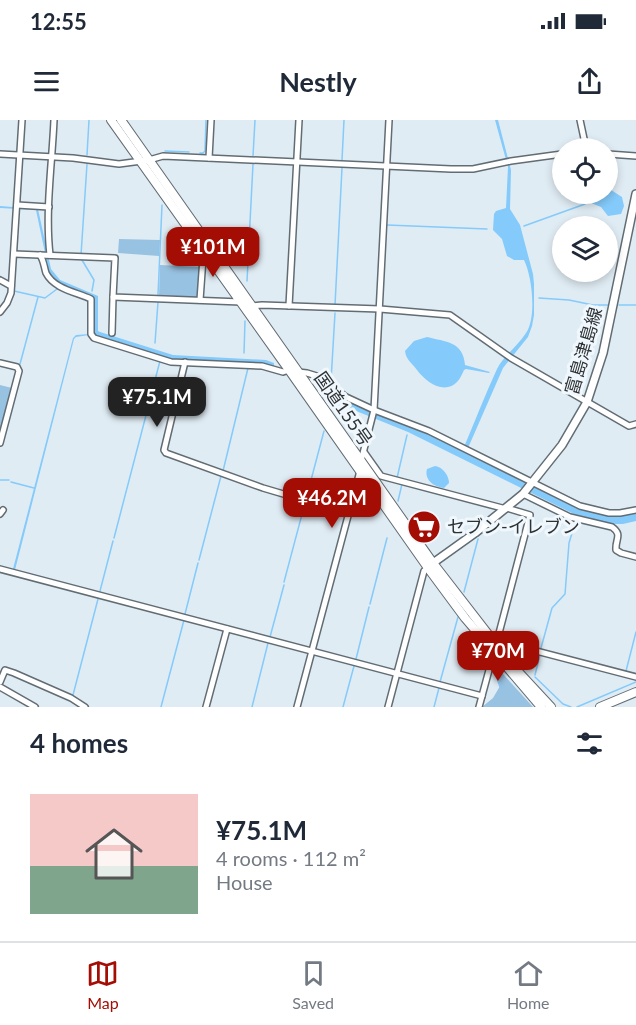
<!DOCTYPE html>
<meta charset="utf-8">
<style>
:root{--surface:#fff;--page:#f2f2f3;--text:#1f2937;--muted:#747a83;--line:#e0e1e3;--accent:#a30d04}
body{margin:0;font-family:Lato,"Noto Sans JP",sans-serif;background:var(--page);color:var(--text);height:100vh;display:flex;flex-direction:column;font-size:22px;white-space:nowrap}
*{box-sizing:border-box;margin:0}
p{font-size:20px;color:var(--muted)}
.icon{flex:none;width:33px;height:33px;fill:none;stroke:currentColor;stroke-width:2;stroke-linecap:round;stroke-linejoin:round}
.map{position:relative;height:587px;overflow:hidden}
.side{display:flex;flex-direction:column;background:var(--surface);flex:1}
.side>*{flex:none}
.tools{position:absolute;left:552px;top:18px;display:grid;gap:12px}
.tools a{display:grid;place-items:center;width:66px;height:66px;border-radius:50%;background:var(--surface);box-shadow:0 3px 9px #0003;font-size:30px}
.price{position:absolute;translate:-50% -51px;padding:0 14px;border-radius:12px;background:var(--accent);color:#fff;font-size:20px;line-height:39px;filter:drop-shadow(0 2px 3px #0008)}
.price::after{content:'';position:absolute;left:50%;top:36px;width:18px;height:14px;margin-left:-9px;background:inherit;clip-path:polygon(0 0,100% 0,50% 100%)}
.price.active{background:#222;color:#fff}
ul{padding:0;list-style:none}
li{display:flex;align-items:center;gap:18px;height:150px;padding:0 30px}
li+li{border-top:2px solid var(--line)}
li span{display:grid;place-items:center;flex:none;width:168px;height:120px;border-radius:0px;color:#555}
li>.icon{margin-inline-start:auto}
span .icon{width:72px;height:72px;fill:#fffc;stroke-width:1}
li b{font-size:26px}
h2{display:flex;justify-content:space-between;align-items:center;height:72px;padding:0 30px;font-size:26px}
.status{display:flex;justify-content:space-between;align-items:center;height:42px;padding:0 30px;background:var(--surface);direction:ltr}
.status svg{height:16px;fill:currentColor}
header{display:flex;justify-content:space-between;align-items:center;height:78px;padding:0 30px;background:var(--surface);font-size:27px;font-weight:700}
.menu{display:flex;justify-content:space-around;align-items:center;height:84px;border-top:2px solid var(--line);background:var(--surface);font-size:16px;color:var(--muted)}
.menu a{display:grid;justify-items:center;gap:3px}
.menu .active{color:var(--accent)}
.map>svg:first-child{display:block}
.green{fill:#98c2e1}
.water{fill:#84cafa}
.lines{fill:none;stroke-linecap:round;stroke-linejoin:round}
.stream{stroke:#84cafa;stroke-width:1.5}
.minor-casing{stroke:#626c73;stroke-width:8}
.major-casing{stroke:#626c73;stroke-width:10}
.highway-casing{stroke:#626c73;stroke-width:10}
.minor{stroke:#fff;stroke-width:5}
.major{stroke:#fff;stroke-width:7}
.highway{stroke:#fff;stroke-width:8}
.labels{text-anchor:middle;stroke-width:6;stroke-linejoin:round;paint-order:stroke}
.street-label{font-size:18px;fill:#2d3235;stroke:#f1f8fd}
.poi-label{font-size:18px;fill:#2d3235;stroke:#f1f8fd;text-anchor:start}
</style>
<div class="status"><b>12:55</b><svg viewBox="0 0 49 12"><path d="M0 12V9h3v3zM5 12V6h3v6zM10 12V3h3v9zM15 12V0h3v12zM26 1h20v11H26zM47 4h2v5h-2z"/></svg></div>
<header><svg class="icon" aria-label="menu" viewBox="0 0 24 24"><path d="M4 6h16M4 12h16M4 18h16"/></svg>Nestly<svg class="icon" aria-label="share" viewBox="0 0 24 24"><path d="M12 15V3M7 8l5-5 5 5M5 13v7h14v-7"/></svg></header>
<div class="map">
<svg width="636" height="587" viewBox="0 0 636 587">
<rect width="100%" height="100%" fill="#e0ecf4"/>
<g class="green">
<path d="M119,119L160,120L159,136L118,133Z"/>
<path d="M160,145L200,147L199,176L197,178L159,176Z"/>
<path d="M0,265L12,268L0,315Z"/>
<path d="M493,543L533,587H482L493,578L500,566L496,552L492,547Z"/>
</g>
<g class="water">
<path d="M495,0H498L511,50L510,89L520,105L533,154L534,164V195L532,206L528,217L503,248L468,328V333C491,345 515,357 539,368C570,381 601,404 636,393V401L623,404H613L576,395L408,312L339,284L314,264V259L328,266L345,280L417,309L461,330L464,327C475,301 485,275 497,249C504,235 518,226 526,213C537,197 532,156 524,140H514L507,136L502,119L493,110L494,94L496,91L506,88L508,47Z"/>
<path d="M608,68L622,77L624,86L621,94L608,96L601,87L591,83V74H608Z"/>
<path d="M0,86L38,89L51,149L60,160L98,176V211L100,212L173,235L266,240L274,243V248L172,241L94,217V179L60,164L49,152L36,90L0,88Z"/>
<path d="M89,214V215L76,217L74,219L15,450L13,449L73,218L76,215Z"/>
<path d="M427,217C446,222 463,221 465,245L490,252L489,253L466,249L464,250C462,254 460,259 457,262C444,275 426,262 417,250C412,243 406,240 405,231L414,221Z"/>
<path d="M435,346C443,347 449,356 449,363L444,368C434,367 424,360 427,349Z"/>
</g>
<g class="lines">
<g class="stream">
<path d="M165,31L189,32"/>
<path d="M200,33H203L205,31L206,0"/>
<path d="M87,35L89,0"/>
<path d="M253,36L255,0"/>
<path d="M342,40L344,0"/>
<path d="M387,105L487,109"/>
<path d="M524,106L585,84"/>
<path d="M81,135L87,44"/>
<path d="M82,140L94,160L92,171"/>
<path d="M247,161L253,44"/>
<path d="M1,163L8,167"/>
<path d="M14,171L45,178L57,169"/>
<path d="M158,175L162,85"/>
<path d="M539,178L569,180L593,185H608"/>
<path d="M335,185L342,48"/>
<path d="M619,185H636"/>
<path d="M155,223L158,182"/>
<path d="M244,233L245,201"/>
<path d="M20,244L38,177"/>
<path d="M331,261L335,193"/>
<path d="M150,279L160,241"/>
<path d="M330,286L332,279"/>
<path d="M223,351L248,248"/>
<path d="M397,358L407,315"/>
<path d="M0,360H9"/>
<path d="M11,362L34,368"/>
<path d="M306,379L324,311"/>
<path d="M398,381L402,364"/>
<path d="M114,418L150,280"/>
<path d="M199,440L221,356"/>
<path d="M284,462L305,383"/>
<path d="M100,471L113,421"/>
<path d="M464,472L478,419"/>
<path d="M370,484L387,418"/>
<path d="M185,494L198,443"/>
<path d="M270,517L284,465"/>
<path d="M541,528L552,488L565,474L569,423L575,403"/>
<path d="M356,539L369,487"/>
<path d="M494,550L500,567"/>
<path d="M16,551L28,556"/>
<path d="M626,551L636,512"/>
<path d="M535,555L540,535"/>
<path d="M535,557L563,584L571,587"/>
<path d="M35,559L42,563"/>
<path d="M440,562L458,497"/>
<path d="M73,575L98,479"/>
<path d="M161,587L184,500"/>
<path d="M252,587L268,523"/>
<path d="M343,587L354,546"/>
<path d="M434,587L439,568"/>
<path d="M577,587L636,562"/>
</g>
<defs>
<g id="minor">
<path d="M580,0L586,28"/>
<path d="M0,34L73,38L119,44L149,40L163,36L451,49H473L511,41L562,34"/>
<path d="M608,34L636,36"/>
<path d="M209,38L211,0"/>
<path d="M17,85L49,87"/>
<path d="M14,134L115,138L113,177L241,182"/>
<path d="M40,135C44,141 44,147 46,153C54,169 76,172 91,179V214L94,218L171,242L262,246L283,252L289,250"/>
<path d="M50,135C45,91 52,45 54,0"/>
<path d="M0,160L11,166"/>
<path d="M200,180L203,138L205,132"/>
<path d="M252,186L262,185L380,189L450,195L511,238L629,306L636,304"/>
<path d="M289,186L299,0"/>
<path d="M0,192L7,183L11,173L22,0"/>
<path d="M112,213L113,177"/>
<path d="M185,242L164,330L166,333L263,368L348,393"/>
<path d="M0,243L17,247L19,251L0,323"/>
<path d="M298,252L307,253L320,257L346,277L374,290L429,311L580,386L609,393H620L636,390"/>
<path d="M364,332L381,356L506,389"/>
<path d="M361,341L374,290L389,0"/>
<path d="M523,374L570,397L612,407C623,415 615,419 616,430L621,433L636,437"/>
<path d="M0,394L3,390"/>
<path d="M0,449L482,576"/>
<path d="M498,521V517L530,395L507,388"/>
<path d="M496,522L498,521L636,557"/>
<path d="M0,562L5,550L14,553L71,578L85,587"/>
<path d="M0,567L35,587"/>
<path d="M206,587L227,509"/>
<path d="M297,587L360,351"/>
<path d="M388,587L424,451L430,446"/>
<path d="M479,587L492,539L496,536"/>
</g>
<path id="major" d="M433,443L475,413L523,374L562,325L587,282L603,233L636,74"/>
<g id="highway">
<path d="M111,0L289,250L428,448L465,498L541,587"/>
<path d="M121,0L433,443L512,545L551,587"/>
<path d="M600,587L636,572"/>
</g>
</defs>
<use href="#minor" class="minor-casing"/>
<use href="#major" class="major-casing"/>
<use href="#highway" class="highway-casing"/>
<use href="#minor" class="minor"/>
<use href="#major" class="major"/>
<use href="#highway" class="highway"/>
</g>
<defs>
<symbol id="supermarket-disc" viewBox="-11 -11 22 22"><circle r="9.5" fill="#a30d04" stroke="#f1f8fd"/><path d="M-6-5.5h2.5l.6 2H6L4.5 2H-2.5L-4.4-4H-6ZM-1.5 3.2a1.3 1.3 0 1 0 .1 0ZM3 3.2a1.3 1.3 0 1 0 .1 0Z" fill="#fff"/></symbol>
</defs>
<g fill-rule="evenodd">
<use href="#supermarket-disc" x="405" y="388" width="38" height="38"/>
</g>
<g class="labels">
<g class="street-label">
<text transform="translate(584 231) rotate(-74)" y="6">富島津島線</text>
<text transform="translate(343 289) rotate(55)" y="6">国道155号</text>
</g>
<g class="poi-label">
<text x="447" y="413">セブン-イレブン</text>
</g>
</g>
</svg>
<div class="tools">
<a><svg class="icon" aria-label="locate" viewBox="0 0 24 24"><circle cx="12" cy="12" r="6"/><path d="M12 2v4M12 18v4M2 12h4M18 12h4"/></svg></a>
<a><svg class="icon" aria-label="layers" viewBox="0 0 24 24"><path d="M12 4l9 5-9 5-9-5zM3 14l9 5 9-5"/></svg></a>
</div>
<b class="price" style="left:213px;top:158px">¥101M</b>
<b class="price active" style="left:157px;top:308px">¥75.1M</b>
<b class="price" style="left:332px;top:409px">¥46.2M</b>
<b class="price" style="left:498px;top:562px">¥70M</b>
</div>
<section class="side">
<h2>4 homes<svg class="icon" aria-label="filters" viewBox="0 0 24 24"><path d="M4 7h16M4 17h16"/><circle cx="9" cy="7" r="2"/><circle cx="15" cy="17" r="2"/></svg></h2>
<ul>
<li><span style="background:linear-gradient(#f6c9c9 60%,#7fa58c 0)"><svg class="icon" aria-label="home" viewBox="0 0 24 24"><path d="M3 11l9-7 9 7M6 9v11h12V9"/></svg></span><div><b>¥75.1M</b><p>4 rooms · 112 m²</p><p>House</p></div></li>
</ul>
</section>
<nav class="menu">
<a class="active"><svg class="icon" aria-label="map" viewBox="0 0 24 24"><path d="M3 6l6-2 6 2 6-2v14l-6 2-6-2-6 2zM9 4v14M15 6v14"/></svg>Map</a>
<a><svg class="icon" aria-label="saved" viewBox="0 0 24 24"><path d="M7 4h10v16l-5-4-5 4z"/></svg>Saved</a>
<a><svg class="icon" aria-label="home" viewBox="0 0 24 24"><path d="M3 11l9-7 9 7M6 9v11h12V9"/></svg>Home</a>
</nav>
